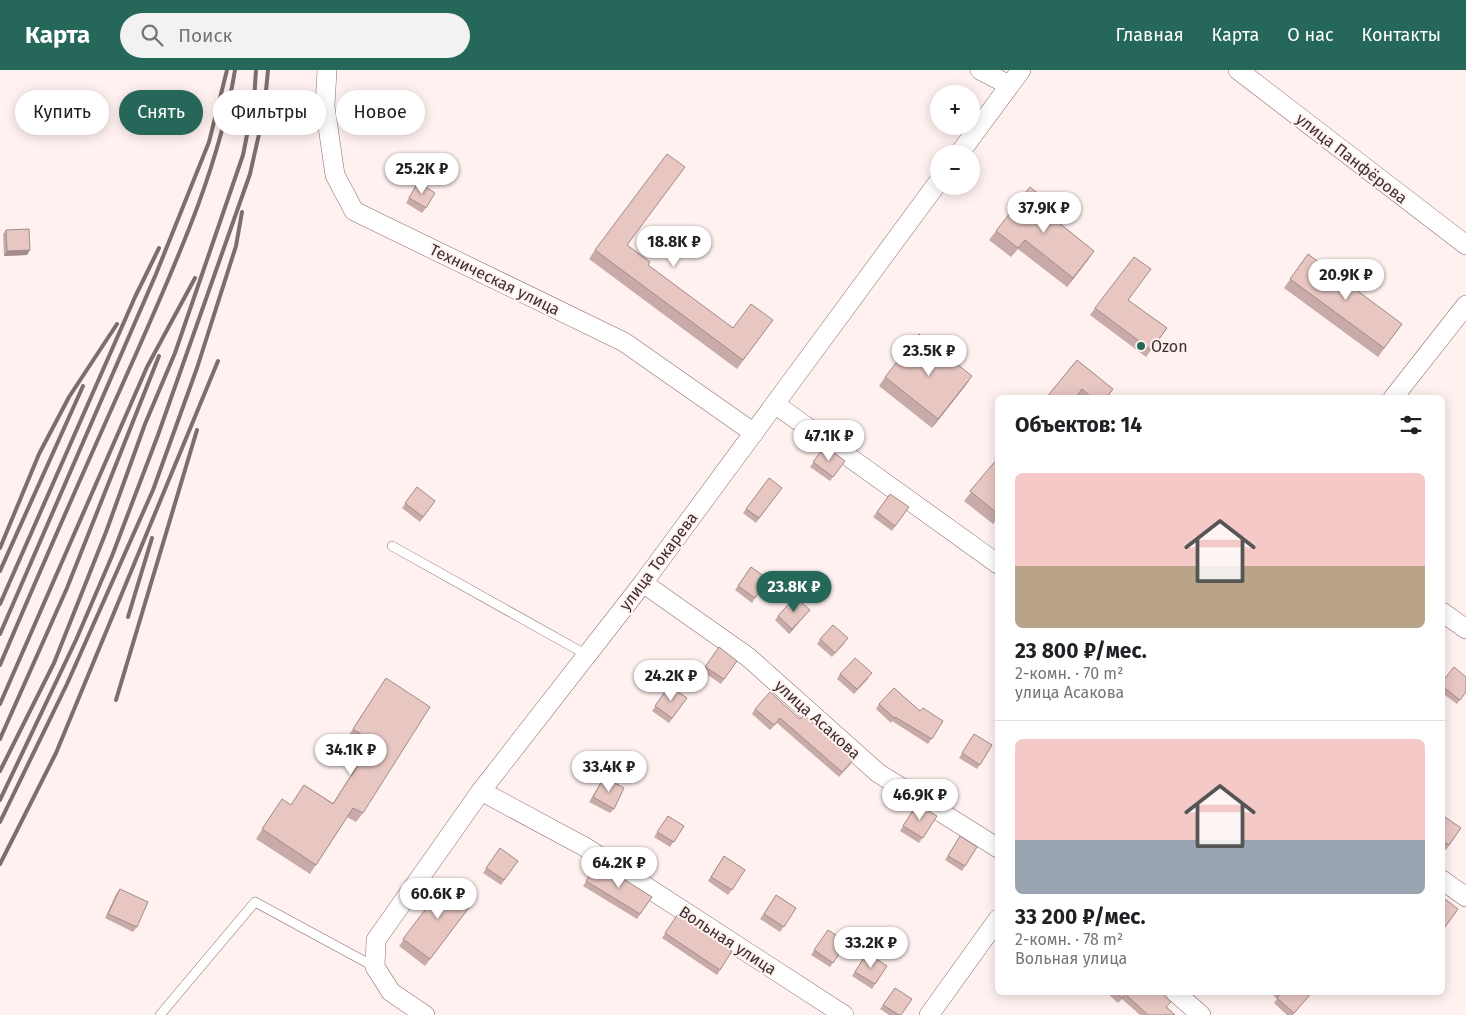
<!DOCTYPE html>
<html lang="ru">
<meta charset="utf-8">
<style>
:root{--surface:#fff;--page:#f2f2f2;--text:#202124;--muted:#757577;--line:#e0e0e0;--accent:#256758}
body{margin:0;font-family:"Fira Sans",sans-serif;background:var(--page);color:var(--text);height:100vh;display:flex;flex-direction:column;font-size:19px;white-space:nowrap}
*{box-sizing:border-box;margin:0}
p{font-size:16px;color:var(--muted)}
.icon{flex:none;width:28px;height:28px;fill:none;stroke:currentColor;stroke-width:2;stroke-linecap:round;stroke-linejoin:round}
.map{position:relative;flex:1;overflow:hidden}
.details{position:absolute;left:995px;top:325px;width:450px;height:600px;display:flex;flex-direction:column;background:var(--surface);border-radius:8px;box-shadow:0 2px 12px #0003}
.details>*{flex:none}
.banner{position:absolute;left:15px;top:20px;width:475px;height:45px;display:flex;gap:10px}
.buttons{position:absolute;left:930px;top:15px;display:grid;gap:10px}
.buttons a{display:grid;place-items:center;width:50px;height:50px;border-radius:50%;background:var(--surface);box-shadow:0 2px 12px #0003;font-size:25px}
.price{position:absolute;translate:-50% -42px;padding:0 11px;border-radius:18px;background:#fff;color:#222;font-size:16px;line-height:32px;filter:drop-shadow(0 1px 2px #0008)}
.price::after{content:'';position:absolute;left:50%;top:30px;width:15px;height:11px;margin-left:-8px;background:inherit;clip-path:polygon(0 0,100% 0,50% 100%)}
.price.selected{background:var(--accent);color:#fff}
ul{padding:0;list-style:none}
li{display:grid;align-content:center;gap:10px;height:265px;padding:0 20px}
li+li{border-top:1px solid var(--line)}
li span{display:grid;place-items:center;height:155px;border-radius:8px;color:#555}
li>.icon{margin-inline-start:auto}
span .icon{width:90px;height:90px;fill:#fffc;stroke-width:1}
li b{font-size:21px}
h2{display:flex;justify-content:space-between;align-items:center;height:60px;padding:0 20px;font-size:21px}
.tag{padding:0 18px;border-radius:22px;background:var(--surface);box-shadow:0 2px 12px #0003;font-size:18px;line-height:45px}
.tag.selected{background:var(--accent);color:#fff}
header{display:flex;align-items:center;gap:30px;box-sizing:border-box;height:70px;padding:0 25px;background:var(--accent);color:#fff}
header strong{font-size:24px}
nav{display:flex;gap:28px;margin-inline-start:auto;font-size:18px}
.search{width:350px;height:45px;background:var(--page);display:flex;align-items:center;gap:12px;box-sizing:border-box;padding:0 18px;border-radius:28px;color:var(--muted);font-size:19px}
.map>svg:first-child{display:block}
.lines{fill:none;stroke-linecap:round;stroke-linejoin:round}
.lane-casing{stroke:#8d6f6c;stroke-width:10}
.street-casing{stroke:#8d6f6c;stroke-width:20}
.lane{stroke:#fff;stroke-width:9}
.street{stroke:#fff;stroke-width:19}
.rail{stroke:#7b6e6c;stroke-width:4}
.wall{fill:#c8aba8}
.shaded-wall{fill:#a28b88}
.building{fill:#e8c7c3;stroke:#a28b88}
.poi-dot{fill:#256758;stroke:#fff1ef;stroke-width:2}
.labels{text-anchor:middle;stroke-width:4;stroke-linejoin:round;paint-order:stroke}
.street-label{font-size:16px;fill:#3d302f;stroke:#fff1ef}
.poi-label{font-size:16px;fill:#3d302f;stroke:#fff1ef;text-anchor:start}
</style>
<header>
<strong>Карта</strong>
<div class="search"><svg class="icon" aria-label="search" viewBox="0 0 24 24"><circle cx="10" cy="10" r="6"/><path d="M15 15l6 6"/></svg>Поиск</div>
<nav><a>Главная</a><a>Карта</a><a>О нас</a><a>Контакты</a></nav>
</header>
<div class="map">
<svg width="1466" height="945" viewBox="0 0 1466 945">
<rect width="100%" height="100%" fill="#fff1ef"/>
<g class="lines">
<defs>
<g id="lane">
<path d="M392,476L587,585"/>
<path d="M160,945L255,832L375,897"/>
</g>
<g id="street">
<path d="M327,0L325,36L335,105L354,141L624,272L754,363"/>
<path d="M980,0L1009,15"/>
<path d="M1238,0L1466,175"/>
<path d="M959,84L1021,0"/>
<path d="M1393,328L1466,235"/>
<path d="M775,334L998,494"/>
<path d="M643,513L748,587L878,703L998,778"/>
<path d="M1442,542L1466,559"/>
<path d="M481,721L585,777L844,945"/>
<path d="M1442,810L1466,827"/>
<path d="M1175,922L1201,945"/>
<path d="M425,945L391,922L375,897L376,870L481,721L643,513L939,111"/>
<path d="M929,945L998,849"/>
</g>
</defs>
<use href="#lane" class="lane-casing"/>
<use href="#street" class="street-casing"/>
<use href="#lane" class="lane"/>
<use href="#street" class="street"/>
<g class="rail">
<path d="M0,478L39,384L69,327L117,254"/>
<path d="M0,501L83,316"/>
<path d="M0,534L135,227L159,178"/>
<path d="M128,547L152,468"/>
<path d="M0,564L156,204L209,72L227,0"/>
<path d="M0,595C44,491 90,387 136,284C176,192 219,99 235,0"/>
<path d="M116,630L197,360"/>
<path d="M0,634L147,297L195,208"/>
<path d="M0,669L67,518L159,286"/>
<path d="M0,701L54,593L106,462L145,354L175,283L243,85L254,30L256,0"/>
<path d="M0,730L76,570L112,486L158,365L250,104L264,42L268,0"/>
<path d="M0,752L67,614L153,420L197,298L236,176L242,142"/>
<path d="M0,794L56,683L218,291"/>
</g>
</g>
<g class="wall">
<path d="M415,117L426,138L422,143L406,133Z"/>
<path d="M1044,141L1094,181L1067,217L1018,179L1011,187L989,170L996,161Z"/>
<path d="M6,160L27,185L4,186L3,164Z"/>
<path d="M627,175L648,196L733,258L773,250L737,299L589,189L595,180Z"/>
<path d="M1308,184L1402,254L1378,287L1284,218Z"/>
<path d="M1128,230L1167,258L1146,287L1090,245L1095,238Z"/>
<path d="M1077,290L1113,319L1107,328H1046Z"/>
<path d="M972,306L932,358L879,316L885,307Z"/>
<path d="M825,376L845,391L830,411L810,397Z"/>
<path d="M998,388V448L993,454L964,431Z"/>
<path d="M769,408L782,418L756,453L743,443Z"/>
<path d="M417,417L435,431L420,452L402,438Z"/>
<path d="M890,424L909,437L892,461L873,447Z"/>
<path d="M751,497L768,509L752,533L735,520Z"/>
<path d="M810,540L789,564L775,550L778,546Z"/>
<path d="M820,569L845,573L832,587L817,574Z"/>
<path d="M719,577L737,591L721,614L702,601Z"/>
<path d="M840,604L869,608L854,624L837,609Z"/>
<path d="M386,608L363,743L356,752L347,747L310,804L256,769L276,738L291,735L304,715L333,733L366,681L347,668Z"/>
<path d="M1442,612L1466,622L1457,634L1442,623Z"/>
<path d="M669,616L687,628L669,653L652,641Z"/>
<path d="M879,634L920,641L943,651L928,674L892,651L891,653L876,639Z"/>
<path d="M755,639L800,649L851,694L839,707L777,653L770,660L752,644Z"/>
<path d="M974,664L992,675L977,699L959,688Z"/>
<path d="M604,707L614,739L610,743L589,732Z"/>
<path d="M917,734L937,746L919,773L900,761Z"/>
<path d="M1442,745L1461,758L1446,780L1442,778Z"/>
<path d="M668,746L684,756L670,777L654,767Z"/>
<path d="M960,766L977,777L962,801L945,790Z"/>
<path d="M500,778L518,791L501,815L483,803Z"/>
<path d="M724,786L745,800L728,825L708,811Z"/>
<path d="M598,793L652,827L637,849L583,816Z"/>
<path d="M447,811L474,831L425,896L399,876Z"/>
<path d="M120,819L137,857L133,862L105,848L116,824Z"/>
<path d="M776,825L796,838L780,862L760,849Z"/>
<path d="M678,844L732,881L717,905L662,868Z"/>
<path d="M828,860L847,872L830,897L811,885Z"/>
<path d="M867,883L887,896L872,919L852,906Z"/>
<path d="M895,918L901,945H889L880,939Z"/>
<path d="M1106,922H1160L1167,937L1175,945H1140L1122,929L1118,933Z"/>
<path d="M1270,922H1306L1309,926L1293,945H1287L1274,933L1277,929Z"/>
</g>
<g class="shaded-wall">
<path d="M30,180L27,185L4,186L7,181Z"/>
<path d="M1094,181L1088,190L1067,217L1073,208Z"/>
<path d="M972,306L966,315L932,358L938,349Z"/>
<path d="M810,540L806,544L789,564L792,559Z"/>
</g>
<g class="building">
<path d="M667,84L685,97L627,175L650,192L648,195L733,258L751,234L773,250L743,290L595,180Z"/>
<path d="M418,112L435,123L426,138L409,128Z"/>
<path d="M1030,117L1050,133L1044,141L1094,181L1073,208L1025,170L1018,178L996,161Z"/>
<path d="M29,159L30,180L7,181L6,160Z"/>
<path d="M1308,184L1402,254L1384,278L1290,209Z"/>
<path d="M1134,187L1151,199L1128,230L1167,258L1151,280L1095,238Z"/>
<path d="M919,264L972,306L938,349L885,307Z"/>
<path d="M1077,290L1113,319L1106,328H1092L1082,319L1075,328H1046Z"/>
<path d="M825,376L845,391L833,407L813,392Z"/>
<path d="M998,388V444L970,421Z"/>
<path d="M769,408L782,418L759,448L746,439Z"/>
<path d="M417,417L435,431L423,447L405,433Z"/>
<path d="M890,424L909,437L895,456L877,442Z"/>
<path d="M751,497L768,509L755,528L738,516Z"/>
<path d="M795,527L810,540L792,559L778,546Z"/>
<path d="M833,555L848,568L835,583L820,569Z"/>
<path d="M719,577L737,591L724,609L705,597Z"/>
<path d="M855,588L872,603L857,619L840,604Z"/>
<path d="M1454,597L1466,607V622L1460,630L1442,616V612Z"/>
<path d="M386,608L430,637L363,743L353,738L316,795L262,759L282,729L291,735L304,715L333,734L373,672L353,659Z"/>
<path d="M669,616L687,628L672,648L655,636Z"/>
<path d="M894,618L920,641L923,638L943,651L932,669L895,647L894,648L879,634Z"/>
<path d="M770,622L800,649L804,645L854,689L842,702L780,648L774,655L755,639Z"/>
<path d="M974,664L992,675L980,695L962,683Z"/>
<path d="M604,707L624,718L614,739L593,727Z"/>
<path d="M917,734L937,746L923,768L903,756Z"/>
<path d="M1442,745L1461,758L1449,775L1442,771Z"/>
<path d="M668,746L684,756L674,772L657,762Z"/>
<path d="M960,766L977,777L965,796L948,786Z"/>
<path d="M500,778L518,791L504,810L486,798Z"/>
<path d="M724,786L745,800L732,820L711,807Z"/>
<path d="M598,793L652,827L640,844L586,811Z"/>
<path d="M447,811L474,831L430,889L403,869Z"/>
<path d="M120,819L148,832L137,857L108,844Z"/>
<path d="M776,825L796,838L784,857L764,844Z"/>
<path d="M1442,827L1458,839L1445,857L1442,855Z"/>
<path d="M678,844L732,881L720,900L665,863Z"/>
<path d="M828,860L847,872L833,893L814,880Z"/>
<path d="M867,883L887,896L875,914L855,902Z"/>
<path d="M895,918L912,929L901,945H899L883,935Z"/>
<path d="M1115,922H1160L1171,932L1166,937L1175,945H1148L1125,924L1122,928Z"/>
<path d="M1278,922H1306L1309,926L1294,943L1277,928L1280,924Z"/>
</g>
<circle class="poi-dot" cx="1141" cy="276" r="5"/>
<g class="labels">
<g class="street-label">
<text transform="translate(1352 88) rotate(38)" y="6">улица Панфёрова</text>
<text transform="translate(495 209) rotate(26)" y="6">Техническая улица</text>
<text transform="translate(658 491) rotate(-53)" y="6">улица Токарева</text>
<text transform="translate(818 649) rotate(42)" y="6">улица Асакова</text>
<text transform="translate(728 870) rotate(33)" y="6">Вольная улица</text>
</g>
<g class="poi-label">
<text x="1151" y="282">Ozon</text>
</g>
</g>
</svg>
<div class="buttons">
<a>+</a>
<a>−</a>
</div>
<b class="price" style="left:422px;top:125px">25.2K ₽</b>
<b class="price" style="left:1044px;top:164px">37.9K ₽</b>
<b class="price" style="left:674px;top:198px">18.8K ₽</b>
<b class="price" style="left:1346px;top:231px">20.9K ₽</b>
<b class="price" style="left:929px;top:307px">23.5K ₽</b>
<b class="price" style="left:829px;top:392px">47.1K ₽</b>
<b class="price selected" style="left:794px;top:543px">23.8K ₽</b>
<b class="price" style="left:671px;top:632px">24.2K ₽</b>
<b class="price" style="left:351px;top:706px">34.1K ₽</b>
<b class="price" style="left:609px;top:723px">33.4K ₽</b>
<b class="price" style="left:920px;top:751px">46.9K ₽</b>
<b class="price" style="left:619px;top:819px">64.2K ₽</b>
<b class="price" style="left:438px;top:850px">60.6K ₽</b>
<b class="price" style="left:871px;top:899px">33.2K ₽</b>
<div class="banner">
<a class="tag">Купить</a>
<a class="tag selected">Снять</a>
<a class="tag">Фильтры</a>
<a class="tag">Новое</a>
</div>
<section class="details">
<h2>Объектов: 14<svg class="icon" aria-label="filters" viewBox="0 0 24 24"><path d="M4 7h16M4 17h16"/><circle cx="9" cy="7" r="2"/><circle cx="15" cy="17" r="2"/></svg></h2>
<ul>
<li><span style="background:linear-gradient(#f6c9c9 60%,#b9a48a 0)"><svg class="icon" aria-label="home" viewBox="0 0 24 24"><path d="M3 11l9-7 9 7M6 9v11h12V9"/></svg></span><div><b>23 800 ₽/мес.</b><p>2-комн. · 70 m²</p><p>улица Асакова</p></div></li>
<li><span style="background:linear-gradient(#f6c9c9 65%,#9aa5b1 0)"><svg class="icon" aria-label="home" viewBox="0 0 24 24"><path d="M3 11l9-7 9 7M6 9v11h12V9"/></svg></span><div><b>33 200 ₽/мес.</b><p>2-комн. · 78 m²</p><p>Вольная улица</p></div></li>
</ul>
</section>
</div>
